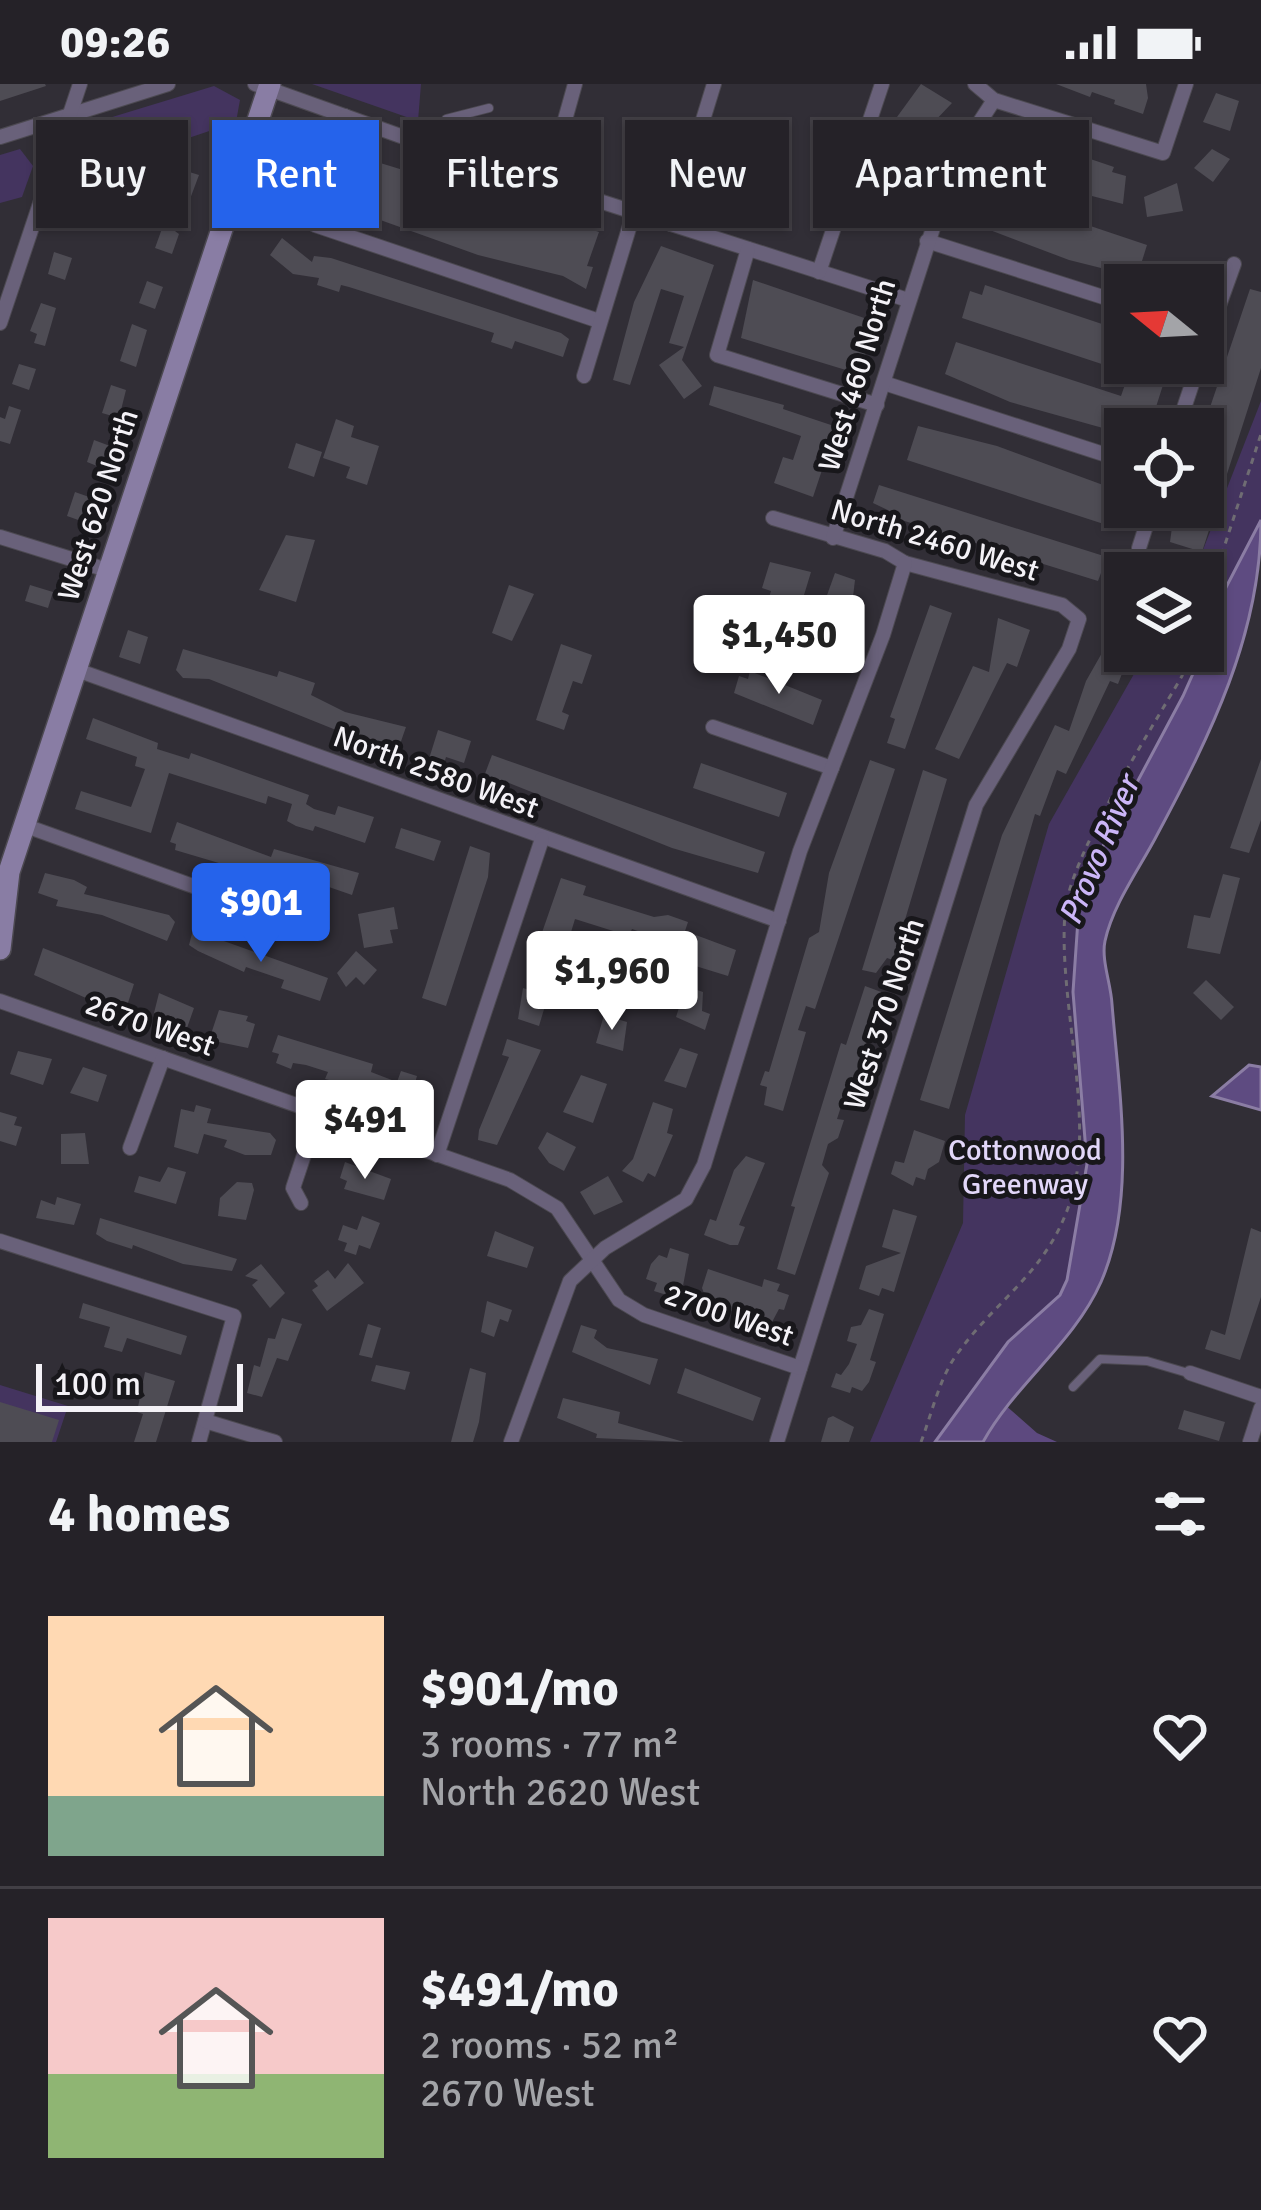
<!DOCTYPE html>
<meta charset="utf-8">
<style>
:root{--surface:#252228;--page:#2d2a30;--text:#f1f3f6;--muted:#a3a4a8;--line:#423f45;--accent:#2563eb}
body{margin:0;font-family:Signika,sans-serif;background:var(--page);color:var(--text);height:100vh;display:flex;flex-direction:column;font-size:45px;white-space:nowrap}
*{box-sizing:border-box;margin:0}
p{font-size:39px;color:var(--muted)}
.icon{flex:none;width:66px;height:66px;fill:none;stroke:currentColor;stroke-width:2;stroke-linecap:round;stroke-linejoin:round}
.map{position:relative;height:1358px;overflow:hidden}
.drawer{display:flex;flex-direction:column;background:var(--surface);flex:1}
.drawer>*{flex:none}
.hud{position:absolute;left:36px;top:36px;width:1191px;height:108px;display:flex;gap:24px}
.needle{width:78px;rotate:288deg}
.controls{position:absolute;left:1104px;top:180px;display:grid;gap:24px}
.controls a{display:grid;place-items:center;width:120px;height:120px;border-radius:0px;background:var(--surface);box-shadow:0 3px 9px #0004,0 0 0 3px var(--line);font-size:60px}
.scale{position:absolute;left:36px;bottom:30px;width:207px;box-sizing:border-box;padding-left:12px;border:6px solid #f4f2f7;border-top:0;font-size:33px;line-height:42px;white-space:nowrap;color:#f4f2f7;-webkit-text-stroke:9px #18171b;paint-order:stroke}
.price{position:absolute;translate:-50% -102px;padding:0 27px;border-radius:12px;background:#fff;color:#222;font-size:39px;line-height:78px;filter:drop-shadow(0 3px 6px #0008)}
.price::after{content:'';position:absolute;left:50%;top:72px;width:36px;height:27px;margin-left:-18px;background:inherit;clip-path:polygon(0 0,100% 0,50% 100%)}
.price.on{background:var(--accent);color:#fff}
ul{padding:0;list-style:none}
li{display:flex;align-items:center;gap:36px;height:300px;padding:0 48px}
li+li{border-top:3px solid var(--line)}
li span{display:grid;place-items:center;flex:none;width:336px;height:240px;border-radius:0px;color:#555}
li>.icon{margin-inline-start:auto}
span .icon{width:144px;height:144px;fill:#fffc;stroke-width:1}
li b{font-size:51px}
h2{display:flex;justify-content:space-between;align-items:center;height:144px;padding:0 48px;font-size:51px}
.pill{padding:0 42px;border-radius:0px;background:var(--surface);box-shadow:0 3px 9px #0004,0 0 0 3px var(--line);font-size:42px;line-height:108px}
.pill.on{background:var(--accent);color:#fff}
.status{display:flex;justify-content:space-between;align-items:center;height:84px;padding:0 60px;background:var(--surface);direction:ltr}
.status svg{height:33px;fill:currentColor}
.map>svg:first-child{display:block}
.green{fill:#44345f}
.forest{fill:#5d497f}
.water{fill:#5e4b81;stroke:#8b7da4;stroke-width:3}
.building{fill:#4e4c54}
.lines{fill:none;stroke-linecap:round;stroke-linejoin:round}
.lane-casing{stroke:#4c4951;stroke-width:10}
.street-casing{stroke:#4c4951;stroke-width:16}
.secondary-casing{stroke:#4c4951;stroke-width:24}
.path{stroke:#6f6c73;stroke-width:3;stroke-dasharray:6 6;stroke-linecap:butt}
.lane{stroke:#69617a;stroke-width:8}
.street{stroke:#69617a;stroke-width:14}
.secondary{stroke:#897da4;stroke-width:21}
.labels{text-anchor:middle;stroke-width:10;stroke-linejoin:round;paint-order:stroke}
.street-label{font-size:30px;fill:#f4f2f7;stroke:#18171b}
.park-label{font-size:30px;fill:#e2d7f9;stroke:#18171b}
.water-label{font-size:33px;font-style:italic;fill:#cbb5f7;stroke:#18171b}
</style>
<div class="status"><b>09:26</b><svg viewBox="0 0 49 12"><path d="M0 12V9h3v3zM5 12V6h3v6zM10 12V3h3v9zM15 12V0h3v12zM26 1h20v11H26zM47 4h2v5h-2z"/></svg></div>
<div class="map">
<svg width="1261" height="1358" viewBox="0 0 1261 1358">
<rect width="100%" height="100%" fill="#312e36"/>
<g class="green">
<path d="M312,0H421L418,37Z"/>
<path d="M214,2L240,16L236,38L150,67L134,117L64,92L86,41Z"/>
<path d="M20,65L33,82L22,113L0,119V71Z"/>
<path d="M1261,317V436L1203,555V489H1194Z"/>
<path d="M1147,567H1199L1183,612L1102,764L1077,830L1073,908L1087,1080L1067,1196L1060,1211L1008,1258L935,1358H870L963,1139L965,1031L1049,740Z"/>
<path d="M0,1301L68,1322L56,1358H0Z"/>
</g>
<path class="forest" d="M1004,1320L1037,1349L1057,1358H983Z"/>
<g class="water">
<path d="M1261,436C1261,550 1210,652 1157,751C1140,784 1113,820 1105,857C1101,876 1111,900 1112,920C1119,1008 1137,1115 1101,1198C1074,1259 1015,1300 983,1358H935L1008,1258L1060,1211L1067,1196L1087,1080L1073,908L1079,821L1102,764L1183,612L1203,567L1208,538Z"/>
<path d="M1249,981L1261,983V1026L1212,1012Z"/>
</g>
<g class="building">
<path d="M0,0H45L46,2L0,17Z"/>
<path d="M921,0L952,19L913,60L889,44Z"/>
<path d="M1056,0H1146L1148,14L1143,30L1114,20L1115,16L1092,8L1090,13Z"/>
<path d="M1216,9L1239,17L1230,47L1203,38Z"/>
<path d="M1004,52L1045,73L1049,61L1114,83L1112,88L1126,92L1123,120L1088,111L1091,102L997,75Z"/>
<path d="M288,58L306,64L279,146L258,140Z"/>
<path d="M1212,65L1230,75L1213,98L1194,84Z"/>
<path d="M351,70L452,101L458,99L599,148L587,182L593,183L586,205L563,192L478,171L344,123L355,90L346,87Z"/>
<path d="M183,86L199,91L187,123L172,118Z"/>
<path d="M1177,99L1183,127L1147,133L1144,113Z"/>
<path d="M992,109L1147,161L1137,193L1069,176L982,143Z"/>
<path d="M80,117L97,122L90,143L73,138Z"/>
<path d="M164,139L179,150L172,170L155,164Z"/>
<path d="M282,154L312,178L314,172L331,174L561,249L569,255L563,273L515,257L512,265L491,258L494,249L349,203L341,201L339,208L317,201L319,194L293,190L270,171Z"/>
<path d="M661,162L714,181L682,276L702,302L684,315L659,281L684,263L669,259L684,212L661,205L630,301L613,296L634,218Z"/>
<path d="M54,168L72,174L65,196L48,190Z"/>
<path d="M753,196L876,238L859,290L741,254Z"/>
<path d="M147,197L163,203L155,225L139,219Z"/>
<path d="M985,201L1117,245L1125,251L1121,279H1170L1149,345H1125V357L1108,351L1110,346L1010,318L945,290L956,258L1121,312L1129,289L962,234L970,207L982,211Z"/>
<path d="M1250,205L1261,208V284L1202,468L1170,458L1172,443L1178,423H1203V344Z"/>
<path d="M41,219L56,224L45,262L34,259L37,250L30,247Z"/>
<path d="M132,240L147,246L136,283L120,277Z"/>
<path d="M19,280L36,285L29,306L12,300Z"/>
<path d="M111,301L126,306L119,334L102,329Z"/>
<path d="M714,302L784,321L783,325L840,344L833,363L821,358L813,383L822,386L813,413L774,399L783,373L793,376L801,352L709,321Z"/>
<path d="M9,322L21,326L10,360L0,357V333L5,335Z"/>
<path d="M336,335L354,342L351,353L379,362L367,401L346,394L350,383L323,374Z"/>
<path d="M918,342L997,362L1114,405L1125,412L1116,444L907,376Z"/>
<path d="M94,356L110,362L102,384L87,378Z"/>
<path d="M296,359L322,368L314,393L288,384Z"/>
<path d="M879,401L1107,473L1098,497L895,434L896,430L873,419Z"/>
<path d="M75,408L92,414L84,438L67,432Z"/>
<path d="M286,451L315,456L296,518L259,506Z"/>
<path d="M770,478L811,488L797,534L766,524L771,507L762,504Z"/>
<path d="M835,489L855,496L852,521L830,584L804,575Z"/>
<path d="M30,501L53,508L48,524L25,517Z"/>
<path d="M509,501L534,510L512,557L492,549Z"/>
<path d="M1125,502V543H1123L1111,507Z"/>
<path d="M930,521L952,529L905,665L887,659L895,635L890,633Z"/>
<path d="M998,534L1030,546L1017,583L1007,579L959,675L935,665L973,582L989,588Z"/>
<path d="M128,546L148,553L140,580L119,573Z"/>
<path d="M1111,553L1125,559L1119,585L1123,587L1118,600L1110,597L1066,690L1057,686L1040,732L1035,730L949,1025L920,1016L1002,751L1055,641L1069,647L1086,597Z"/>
<path d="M561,560L592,571L582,600L573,597L562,628L569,631L564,646L536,636Z"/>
<path d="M183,565L277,593L279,587L315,599L311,611L345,628L406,643L399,663L336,646L209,595L183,594L176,586Z"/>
<path d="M750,587L822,616L813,641L734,609L739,592L748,595Z"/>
<path d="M93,634L158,659L157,665L189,675L191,669L309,711L306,720L314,725L335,731L338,722L374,733L365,759L315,742L313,747L296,742L287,737L292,720L268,712L266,720L169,689L151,749L75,725L81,707L131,723L145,685L135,682L137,673L86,655Z"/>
<path d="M438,646L471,657L464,679L446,673L443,683L428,678Z"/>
<path d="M492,671L765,768L758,789L672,764L509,699L483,695Z"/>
<path d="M1261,675V736L1249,769L1230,764Z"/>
<path d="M870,676L895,685L815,925L806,922L798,946L806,948L783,1027L764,1021L767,1003L760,1001L765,987L769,988L809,854L819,848L829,789Z"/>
<path d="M701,679L787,709L779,733L693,704Z"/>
<path d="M923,686L947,695L893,876L887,874L876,889L862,886Z"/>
<path d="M177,738L271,773L274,765L359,789L352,811L303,794L300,802L252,783L239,785L175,766L176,760L170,758Z"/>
<path d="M401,744L441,757L434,777L395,764Z"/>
<path d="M470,762L490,769L488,793L446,922L422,914Z"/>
<path d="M45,789L74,796L87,803L84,810L169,831L175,838L167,857L102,831L56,822L58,816L38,809Z"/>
<path d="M1223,790L1240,794L1220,870L1187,864L1194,831L1210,834Z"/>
<path d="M561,794L586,802L583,811L654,833L668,831L688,838L685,847L736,866L728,892L689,880L693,868L655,861L657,854L632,845L629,852L575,835L568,858L574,861L568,889L542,881L543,861L538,860Z"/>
<path d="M394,823L398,845L390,846L393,859L364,864L358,830Z"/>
<path d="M193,846L328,894L320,917L281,904L284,896L246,883L244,888L198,867L189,861Z"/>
<path d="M43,864L134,900L127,922L107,915L104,922L34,891Z"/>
<path d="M356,867L377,886L364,901L356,893L346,903L337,889Z"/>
<path d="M601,873L635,883L627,909L594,896Z"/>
<path d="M1206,896L1234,923L1221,936L1193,909Z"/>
<path d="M686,902L703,908L702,927L710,930L705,946L676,933Z"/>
<path d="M865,902L884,909L885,916L870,945L854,1009L846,1007L837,1035L844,1036L838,1054L828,1060L822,1081L829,1089L795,1191L777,1185L795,1123L791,1122L841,959L846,961Z"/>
<path d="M523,904L548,912L539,942L518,935Z"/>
<path d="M159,909L194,924L187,944L180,941L178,947L153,933Z"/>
<path d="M219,926L248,932L246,937L255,940L248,964L209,956Z"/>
<path d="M604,931L627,938L623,967L596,959Z"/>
<path d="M278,951L373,980L371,988L397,998L401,987L417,992L415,999L429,1004L420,1027L405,1031L403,1021L378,1008L325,995L328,988L306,981L293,979L291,985L276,979L279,970L272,968Z"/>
<path d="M507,955L541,966L497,1061L478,1056L479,1046L509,973L502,971Z"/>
<path d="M680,964L698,970L686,1004L664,997Z"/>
<path d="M18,967L52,975L43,1001L10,990Z"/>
<path d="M83,983L107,991L98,1018L70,1009Z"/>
<path d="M581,991L607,1000L593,1039L563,1028Z"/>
<path d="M653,1018L673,1025L667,1049L673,1051L655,1093L648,1089L643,1098L622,1087L633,1075Z"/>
<path d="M196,1021L211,1025L207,1039L270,1049L276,1056L271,1071H245L224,1063L227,1056L204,1050L198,1070L174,1063L181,1025L194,1028Z"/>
<path d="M0,1028L17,1033L14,1041L22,1043L16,1062L0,1057Z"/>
<path d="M914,1046L945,1057L939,1078L928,1085L925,1096L916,1093L913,1102L891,1090L895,1077L904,1079Z"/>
<path d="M547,1048L576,1063L564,1087L549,1079L538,1064Z"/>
<path d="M85,1049L89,1080H61V1050Z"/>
<path d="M746,1072L765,1079L739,1141L745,1143L738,1161H730L704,1151L710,1135L716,1137L734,1086Z"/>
<path d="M345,1078L391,1095L384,1116L344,1105L347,1097L340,1094Z"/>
<path d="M168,1083L186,1088L176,1120L134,1108L139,1092L160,1098Z"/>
<path d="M608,1092L623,1118L594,1131L580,1108Z"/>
<path d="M237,1098L252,1099L254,1106L246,1136L218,1132L220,1114Z"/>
<path d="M57,1113L81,1120L74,1141L36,1134L41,1116L55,1121Z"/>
<path d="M893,1125L917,1132L894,1208L882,1204L879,1212L859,1205L866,1182L901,1169L882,1163Z"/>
<path d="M362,1132L380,1139L370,1165L359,1161L356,1171L344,1167L347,1159L338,1156L343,1141L357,1146Z"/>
<path d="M100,1134L237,1175L232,1187L183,1180L133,1161L132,1165L107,1157L96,1150Z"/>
<path d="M1251,1144L1261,1148V1213L1240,1276L1205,1265L1211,1246L1225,1251Z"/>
<path d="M495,1147L534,1163L527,1184L487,1172Z"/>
<path d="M670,1164L689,1170L682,1207L675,1205L673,1213L654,1207L657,1199L646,1195L651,1180L659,1171L667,1174Z"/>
<path d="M348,1179L364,1199L327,1227L312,1206L318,1202L314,1197L328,1186L335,1195Z"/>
<path d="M261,1180L285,1209L270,1224L252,1201L258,1196L245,1192Z"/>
<path d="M708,1185L762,1203L764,1195L780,1200L777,1207L789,1211L784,1226L779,1225L771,1240L716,1222L718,1216L705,1212L702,1204Z"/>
<path d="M487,1217L512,1226L508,1238L500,1235L494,1253L481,1248Z"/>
<path d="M83,1219L187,1252L181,1271L127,1254L122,1268L104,1263L110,1243L79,1234Z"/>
<path d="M869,1225L884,1230L870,1276L876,1278L869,1298L862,1307L852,1303L850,1309L831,1303L836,1289L841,1291L849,1280L857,1260L847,1257L851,1243L861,1241Z"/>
<path d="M282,1234L302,1240L288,1277L277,1274L262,1313L247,1309L254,1281L260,1283L268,1254L275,1255Z"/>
<path d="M368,1240L381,1244L372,1274L359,1271Z"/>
<path d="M581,1241L597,1246L594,1254L607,1264L658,1275L650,1301L572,1268Z"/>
<path d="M376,1281L410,1288L405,1306L371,1297Z"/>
<path d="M470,1284L486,1289L479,1338L473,1358H451Z"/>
<path d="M685,1284L761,1314L753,1337L677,1309Z"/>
<path d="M145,1288L175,1297L156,1358H134L143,1330L137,1328Z"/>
<path d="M563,1314L620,1328L618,1339L684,1358L596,1354L597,1350L557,1334Z"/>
<path d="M0,1318L59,1336L52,1358H0Z"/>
<path d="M1184,1326L1225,1338L1219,1357L1178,1345Z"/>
<path d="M833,1332L854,1343L849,1358H821L828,1334Z"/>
</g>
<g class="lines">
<defs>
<g id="lane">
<path d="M437,63L446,35L489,24"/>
<path d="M1073,1303L1100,1275L1147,1277L1188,1289"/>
</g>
<g id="street">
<path d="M255,0L437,65L908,216"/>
<path d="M975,0L994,16L1163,69L1186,0"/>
<path d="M345,32L315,141L599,237"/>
<path d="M0,53L168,0"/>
<path d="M547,100L575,0"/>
<path d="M671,140L714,0"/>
<path d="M927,157L1125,220"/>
<path d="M748,165L717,271L877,321"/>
<path d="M819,188L882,0"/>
<path d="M0,239L80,0"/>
<path d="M1203,266L1234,180"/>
<path d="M584,292L634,128"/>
<path d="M884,299L1125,377"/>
<path d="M1177,345L1199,279"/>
<path d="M773,434L885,467L905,479L1062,521L1079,535L1069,565L976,721L777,1358"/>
<path d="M0,453L107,486"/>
<path d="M833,454L955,76L994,16"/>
<path d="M1139,464L1152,423"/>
<path d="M77,586L779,837"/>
<path d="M713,643L832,684"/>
<path d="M26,742L307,843"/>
<path d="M0,917L510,1096L557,1124L619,1216L644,1231L800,1284"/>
<path d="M130,1064L163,974"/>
<path d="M437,1071L542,755"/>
<path d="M301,1119L293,1104L318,1029"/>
<path d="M0,1157L234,1232L199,1358"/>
<path d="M1190,1289L1261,1313"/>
<path d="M205,1337L275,1358"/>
<path d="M511,1358L570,1197L605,1164L686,1115L704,1081L800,767L883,551L905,479"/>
<path d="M1250,1358L1261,1324"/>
</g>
<path id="secondary" d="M0,865L9,788L270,0"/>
</defs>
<use href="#lane" class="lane-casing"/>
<use href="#street" class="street-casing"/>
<use href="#secondary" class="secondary-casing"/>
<g class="path">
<path d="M1203,528L1261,350"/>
<path d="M921,1358C931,1332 939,1296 955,1273C996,1214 1049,1189 1072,1112C1095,1032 1058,916 1065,829C1069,773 1151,646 1182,592L1190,567"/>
</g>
<use href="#lane" class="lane"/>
<use href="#street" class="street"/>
<use href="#secondary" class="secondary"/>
</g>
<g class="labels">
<g class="street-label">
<text transform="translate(857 291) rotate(-73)" y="10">West 460 North</text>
<text transform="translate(98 421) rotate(-72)" y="10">West 620 North</text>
<text transform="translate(935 456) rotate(17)" y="10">North 2460 West</text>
<text transform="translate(436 688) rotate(20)" y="10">North 2580 West</text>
<text transform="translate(884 930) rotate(-72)" y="10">West 370 North</text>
<text transform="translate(150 941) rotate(19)" y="10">2670 West</text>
<text transform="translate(729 1231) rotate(19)" y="10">2700 West</text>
</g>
<g class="park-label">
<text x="1025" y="1076">Cottonwood<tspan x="1025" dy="34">Greenway</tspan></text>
</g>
<g class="water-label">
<text transform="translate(1098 766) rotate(-67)" y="12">Provo River</text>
</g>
</g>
</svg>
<div class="controls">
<a><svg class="needle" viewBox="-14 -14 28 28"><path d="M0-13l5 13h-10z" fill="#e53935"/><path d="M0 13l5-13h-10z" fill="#a3a4a8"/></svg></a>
<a><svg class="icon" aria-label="locate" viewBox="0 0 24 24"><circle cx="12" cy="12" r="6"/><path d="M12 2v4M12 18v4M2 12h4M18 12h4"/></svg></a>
<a><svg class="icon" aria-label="layers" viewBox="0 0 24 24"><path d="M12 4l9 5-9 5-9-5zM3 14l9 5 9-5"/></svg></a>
</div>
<div class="scale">100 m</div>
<b class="price" style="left:779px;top:613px">$1,450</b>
<b class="price on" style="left:261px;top:881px">$901</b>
<b class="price" style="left:612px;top:949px">$1,960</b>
<b class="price" style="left:365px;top:1098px">$491</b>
<div class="hud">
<a class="pill">Buy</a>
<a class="pill on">Rent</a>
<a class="pill">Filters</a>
<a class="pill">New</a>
<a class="pill">Apartment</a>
</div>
</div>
<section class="drawer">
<h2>4 homes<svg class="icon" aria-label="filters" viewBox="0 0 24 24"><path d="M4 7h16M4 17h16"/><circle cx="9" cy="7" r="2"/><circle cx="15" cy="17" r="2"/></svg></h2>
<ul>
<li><span style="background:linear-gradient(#ffd9b3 75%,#7fa58c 0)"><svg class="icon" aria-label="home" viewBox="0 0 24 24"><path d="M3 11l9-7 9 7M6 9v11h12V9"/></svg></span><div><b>$901/mo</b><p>3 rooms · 77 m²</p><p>North 2620 West</p></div><svg class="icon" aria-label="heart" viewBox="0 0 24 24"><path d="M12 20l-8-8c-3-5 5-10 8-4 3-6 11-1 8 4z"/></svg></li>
<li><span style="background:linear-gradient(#f6c9c9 65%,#8fb573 0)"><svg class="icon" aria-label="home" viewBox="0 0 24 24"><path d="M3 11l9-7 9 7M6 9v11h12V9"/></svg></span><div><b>$491/mo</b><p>2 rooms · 52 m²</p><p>2670 West</p></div><svg class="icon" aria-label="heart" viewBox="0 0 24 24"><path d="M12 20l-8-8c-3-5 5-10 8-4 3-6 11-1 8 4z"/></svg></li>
</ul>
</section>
